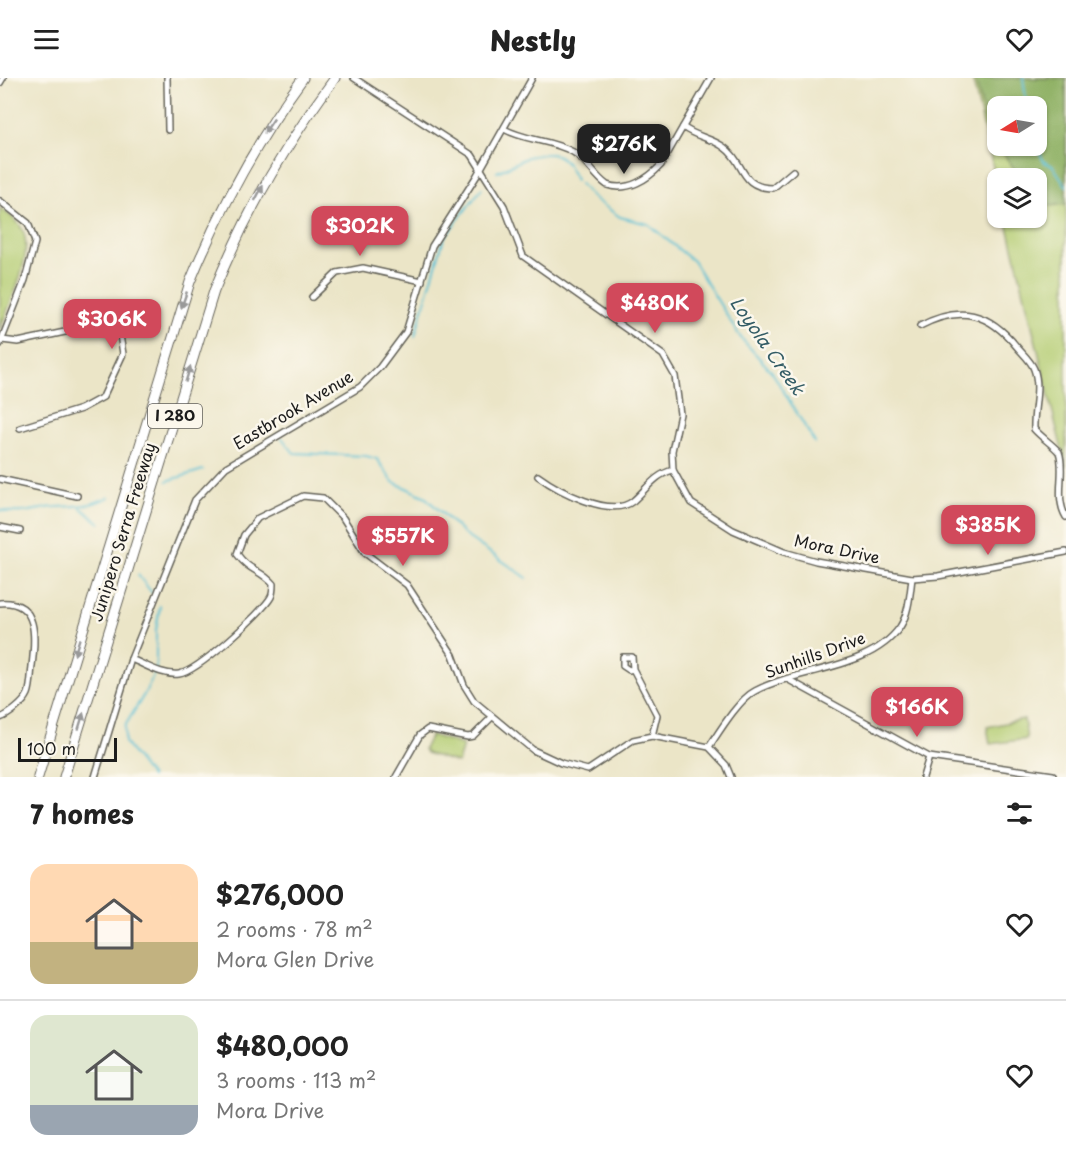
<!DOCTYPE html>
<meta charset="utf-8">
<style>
:root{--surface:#fff;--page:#f6f6f6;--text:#222;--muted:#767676;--line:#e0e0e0;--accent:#d1495b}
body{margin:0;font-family:"Playpen Sans",sans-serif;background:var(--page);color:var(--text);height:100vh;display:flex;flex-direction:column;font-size:22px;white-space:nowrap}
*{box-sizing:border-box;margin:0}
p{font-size:20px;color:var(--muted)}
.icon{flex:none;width:33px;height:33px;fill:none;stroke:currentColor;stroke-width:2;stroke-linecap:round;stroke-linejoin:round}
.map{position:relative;height:699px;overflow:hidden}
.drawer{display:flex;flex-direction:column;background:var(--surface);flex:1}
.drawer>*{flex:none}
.needle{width:39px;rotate:259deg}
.tools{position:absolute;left:987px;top:18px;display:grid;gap:12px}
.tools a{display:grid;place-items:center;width:60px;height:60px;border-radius:12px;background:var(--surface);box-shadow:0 2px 4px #0004;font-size:30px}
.scale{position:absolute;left:18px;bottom:15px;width:99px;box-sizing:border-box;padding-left:6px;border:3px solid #1c1c1c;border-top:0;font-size:16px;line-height:21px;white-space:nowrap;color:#1c1c1c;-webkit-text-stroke:4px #fbf7ec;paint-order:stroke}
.price{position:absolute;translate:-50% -51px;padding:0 14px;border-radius:12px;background:var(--accent);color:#fff;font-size:20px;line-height:39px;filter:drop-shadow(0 2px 3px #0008)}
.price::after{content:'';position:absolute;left:50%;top:36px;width:18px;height:14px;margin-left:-9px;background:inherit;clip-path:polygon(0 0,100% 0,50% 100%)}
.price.current{background:#222;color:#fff}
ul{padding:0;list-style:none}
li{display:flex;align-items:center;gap:18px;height:150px;padding:0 30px}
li+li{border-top:2px solid var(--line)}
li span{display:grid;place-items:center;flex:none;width:168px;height:120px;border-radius:18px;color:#555}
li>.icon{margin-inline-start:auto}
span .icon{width:72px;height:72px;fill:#fffc;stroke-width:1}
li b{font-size:26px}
h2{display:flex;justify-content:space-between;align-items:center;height:72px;padding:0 30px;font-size:26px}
header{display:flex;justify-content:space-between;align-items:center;height:78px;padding:0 30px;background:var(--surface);font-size:27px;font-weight:800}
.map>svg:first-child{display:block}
.green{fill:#b3cc71;stroke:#687446;stroke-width:1.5;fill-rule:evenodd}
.forest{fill:#8eb063;stroke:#556640;stroke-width:1.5}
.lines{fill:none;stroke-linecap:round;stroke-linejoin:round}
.stream{stroke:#57bfd4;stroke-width:2}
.street-casing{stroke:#646258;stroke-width:8}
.highway-casing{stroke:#646258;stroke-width:11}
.street{stroke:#fff;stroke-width:5}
.highway{stroke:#fff;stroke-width:9}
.oneway{fill:#999}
.labels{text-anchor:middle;stroke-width:5;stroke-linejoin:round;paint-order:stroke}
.shield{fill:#fbf7ec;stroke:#5f5e5a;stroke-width:1.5}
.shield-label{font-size:15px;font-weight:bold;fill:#1c1c1c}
.street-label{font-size:16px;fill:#1c1c1c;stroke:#fbf7ec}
.water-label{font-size:18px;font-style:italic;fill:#345d66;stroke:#fbf7ec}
</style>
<header><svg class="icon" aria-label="menu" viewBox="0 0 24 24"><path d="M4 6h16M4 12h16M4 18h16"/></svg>Nestly<svg class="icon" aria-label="heart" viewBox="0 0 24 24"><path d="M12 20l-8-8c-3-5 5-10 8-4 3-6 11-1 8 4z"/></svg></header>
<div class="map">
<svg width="1066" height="699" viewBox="0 0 1066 699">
<rect width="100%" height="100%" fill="#fbf7ec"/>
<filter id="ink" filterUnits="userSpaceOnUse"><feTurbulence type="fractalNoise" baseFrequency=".0167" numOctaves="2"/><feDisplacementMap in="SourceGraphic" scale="12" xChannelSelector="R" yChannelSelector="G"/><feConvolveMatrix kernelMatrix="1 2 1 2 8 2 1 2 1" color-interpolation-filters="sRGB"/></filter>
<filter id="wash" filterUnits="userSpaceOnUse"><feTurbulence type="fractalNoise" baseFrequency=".008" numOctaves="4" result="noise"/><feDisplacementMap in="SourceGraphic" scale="24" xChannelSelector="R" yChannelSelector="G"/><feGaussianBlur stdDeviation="1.35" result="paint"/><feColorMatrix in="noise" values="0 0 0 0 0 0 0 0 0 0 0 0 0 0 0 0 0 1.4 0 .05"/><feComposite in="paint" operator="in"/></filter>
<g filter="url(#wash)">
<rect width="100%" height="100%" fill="#ebe5c7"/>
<g class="green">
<path d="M972,0H1066V389L1006,140H1036V100H998L997,106ZM998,28H1036V68H998Z"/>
<path d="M0,130C8,136 19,143 23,153C34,178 9,226 0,252Z"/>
<path d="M1024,641L1027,661L990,666L987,649Z"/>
<path d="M431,657L463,667L458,685L426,675L424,671Z"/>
</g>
<path class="forest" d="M975,0H1066V126L1051,128L1037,124L1036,100H1021L998,68H1036V28H998L997,67L992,68Z"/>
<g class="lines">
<g class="stream">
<path d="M1023,0L1027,28"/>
<path d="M1036,67L1044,84L1053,88L1066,108"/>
<path d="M527,79C558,73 562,74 576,102"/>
<path d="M497,94L526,80"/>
<path d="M580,106L593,120L620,139L648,146L693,183L741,260L772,294L815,365"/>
<path d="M415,258L444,160L482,110"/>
<path d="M282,360L294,375L366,378L377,381L393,404L424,418L466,458L527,500"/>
<path d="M167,403L203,392"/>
<path d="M81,430L100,445"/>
<path d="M0,432C22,438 36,430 57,429C83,427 84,430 109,419"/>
<path d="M138,497L152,515"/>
<path d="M151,699L125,665V648L148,610L156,589V552L160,528"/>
</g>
</g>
</g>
<g filter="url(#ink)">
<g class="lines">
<defs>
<g id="street">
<path d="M167,0L168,52"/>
<path d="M354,0L472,77L504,128L523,178L663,277L675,298L680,336L672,373L673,392L691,425L733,452L784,474L816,483L912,500L938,498L1066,474"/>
<path d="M0,5L3,0"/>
<path d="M683,49C695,59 713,60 725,70C745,84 739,110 773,110L793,93"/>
<path d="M504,51C526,63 552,62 573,74C587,82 594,98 607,107C628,114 648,101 661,87L711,0"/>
<path d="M0,123L28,145L35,164L25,202L0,266"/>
<path d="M312,219L337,195L363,190L422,203"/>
<path d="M920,248C960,227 989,234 1017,269C1022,275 1031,283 1034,291C1041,310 1033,331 1034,351C1041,359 1052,366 1059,374C1066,393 1054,419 1066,439"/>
<path d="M2,262L18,264L107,245L112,247L120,257L123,276L103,319L81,331L20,350"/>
<path d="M538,398C557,412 611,441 633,423C647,411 654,397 673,392"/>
<path d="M0,401L77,418"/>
<path d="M0,449L20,453"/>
<path d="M0,525C40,522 35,562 32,588C31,596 31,609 28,616C24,625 9,637 0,640"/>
<path d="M131,581C146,587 163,598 179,596C197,594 262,535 271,519C273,515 273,510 273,506C260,491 250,494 237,476L244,457L258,440L303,418L323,420L343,440L365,475L407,507L453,577L464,607L474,623L533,672L561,685L588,692L633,662L652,658L709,669L726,687L731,699"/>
<path d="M633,591L629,592L623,588V579H632L633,591L657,637L652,658"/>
<path d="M789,602L929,679L1053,697"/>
<path d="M709,669C719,654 739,621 755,613C798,590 870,592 900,549C909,535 910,516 912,500"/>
<path d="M95,699L131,581L195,422L226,389L360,309L380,289L406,254L432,168L476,99L532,0"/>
<path d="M396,699L420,657L428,651L468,659L473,658L491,640"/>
<path d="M923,699L929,679"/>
</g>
<g id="highway">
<path d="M38,699L190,204C220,131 256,64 303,0"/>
<path d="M64,699L214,213C245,136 285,67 335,0"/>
</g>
</defs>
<use href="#street" class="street-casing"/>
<use href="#highway" class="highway-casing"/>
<use href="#street" class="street"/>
<use href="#highway" class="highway"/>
</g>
<defs><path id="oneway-solid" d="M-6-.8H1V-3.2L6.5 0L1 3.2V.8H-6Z" transform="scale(1.5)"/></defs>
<g class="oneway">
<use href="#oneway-solid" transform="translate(269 48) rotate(124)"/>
<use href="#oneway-solid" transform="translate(259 115) rotate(-62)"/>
<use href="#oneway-solid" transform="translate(184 222) rotate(109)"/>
<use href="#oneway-solid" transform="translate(188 296) rotate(-73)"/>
<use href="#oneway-solid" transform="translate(77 569) rotate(107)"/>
<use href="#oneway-solid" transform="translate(81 643) rotate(-73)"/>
</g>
</g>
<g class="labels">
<rect class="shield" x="148" y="326" width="54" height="24" rx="4.5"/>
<g class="shield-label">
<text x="175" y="343">I 280</text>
</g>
<g class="street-label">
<text transform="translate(293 332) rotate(-31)" y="6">Eastbrook Avenue</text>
<text transform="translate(123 454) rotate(-73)" y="6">Junipero Serra Freeway</text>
<text transform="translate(837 471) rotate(12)" y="6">Mora Drive</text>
<text transform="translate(815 577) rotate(-20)" y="6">Sunhills Drive</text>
</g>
<g class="water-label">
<text transform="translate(767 268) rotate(55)" y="6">Loyola Creek</text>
</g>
</g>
</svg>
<div class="tools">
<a><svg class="needle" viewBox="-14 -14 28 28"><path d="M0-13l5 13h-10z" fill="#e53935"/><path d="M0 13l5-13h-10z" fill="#767676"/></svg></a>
<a><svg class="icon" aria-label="layers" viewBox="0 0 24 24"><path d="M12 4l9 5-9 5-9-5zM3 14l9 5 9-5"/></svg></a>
</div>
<div class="scale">100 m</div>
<b class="price current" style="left:624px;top:97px">$276K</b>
<b class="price" style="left:360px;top:179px">$302K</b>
<b class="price" style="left:655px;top:256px">$480K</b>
<b class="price" style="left:112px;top:272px">$306K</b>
<b class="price" style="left:988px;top:478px">$385K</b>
<b class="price" style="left:403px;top:489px">$557K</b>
<b class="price" style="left:917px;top:660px">$166K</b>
</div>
<section class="drawer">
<h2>7 homes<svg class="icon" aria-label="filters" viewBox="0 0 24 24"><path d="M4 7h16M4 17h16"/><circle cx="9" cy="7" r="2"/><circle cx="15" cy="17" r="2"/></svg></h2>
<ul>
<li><span style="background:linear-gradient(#ffd9b3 65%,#c2b280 0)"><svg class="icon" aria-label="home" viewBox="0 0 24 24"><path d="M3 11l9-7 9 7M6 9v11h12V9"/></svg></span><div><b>$276,000</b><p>2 rooms · 78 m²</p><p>Mora Glen Drive</p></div><svg class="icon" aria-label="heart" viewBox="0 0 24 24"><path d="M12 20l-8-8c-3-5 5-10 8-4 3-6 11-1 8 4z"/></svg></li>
<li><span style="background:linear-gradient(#dfe7d0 75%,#9aa5b1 0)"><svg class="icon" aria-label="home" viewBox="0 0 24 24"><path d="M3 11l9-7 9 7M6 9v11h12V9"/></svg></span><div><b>$480,000</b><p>3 rooms · 113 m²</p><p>Mora Drive</p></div><svg class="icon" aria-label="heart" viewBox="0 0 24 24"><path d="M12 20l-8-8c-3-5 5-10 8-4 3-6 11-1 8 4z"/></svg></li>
</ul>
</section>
